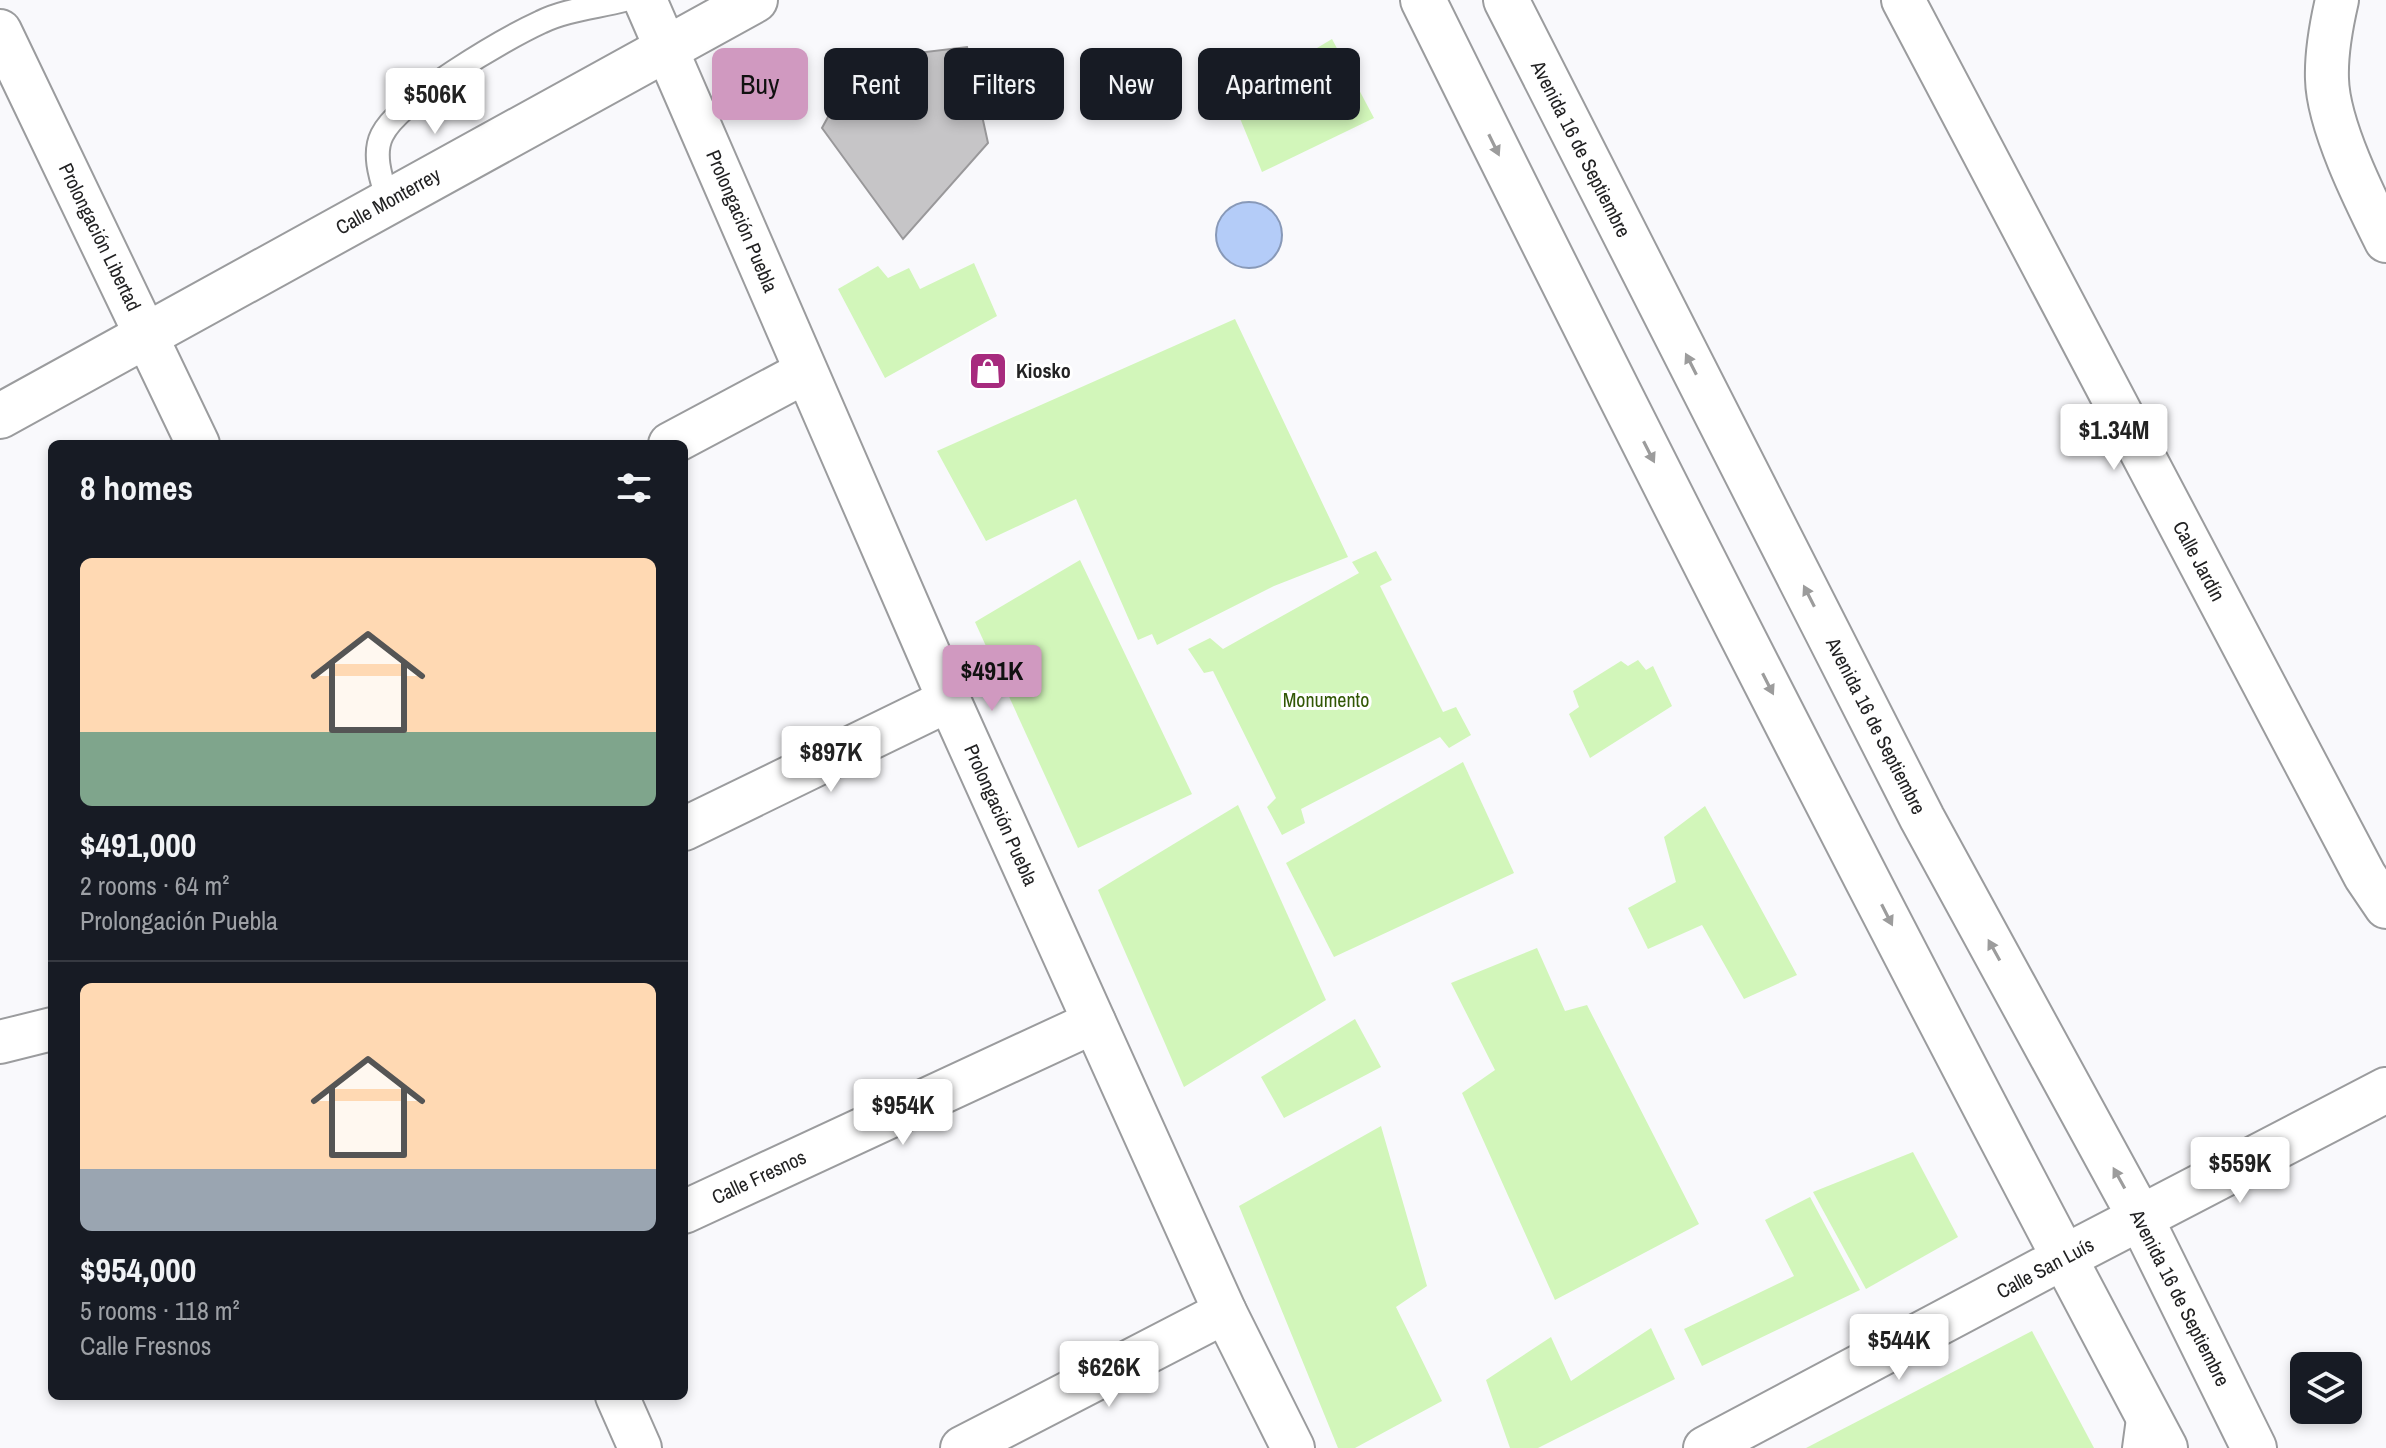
<!DOCTYPE html>
<meta charset="utf-8">
<style>
:root{--surface:#171b24;--page:#20242c;--text:#f1f3f6;--muted:#9ea1a6;--line:#363941;--accent:#d099c0}
body{margin:0;font-family:"Archivo Narrow",sans-serif;background:var(--page);color:var(--text);height:100vh;display:flex;flex-direction:column;font-size:30px;white-space:nowrap}
*{box-sizing:border-box;margin:0}
p{font-size:26px;color:var(--muted)}
.icon{flex:none;width:44px;height:44px;fill:none;stroke:currentColor;stroke-width:2;stroke-linecap:round;stroke-linejoin:round}
.map{position:relative;flex:1;overflow:hidden}
.panel{position:absolute;left:48px;top:440px;width:640px;height:960px;display:flex;flex-direction:column;background:var(--surface);border-radius:12px;box-shadow:0 4px 12px #0003}
.panel>*{flex:none}
.guide{position:absolute;left:712px;top:48px;width:760px;height:72px;display:flex;gap:16px}
.buttons{position:absolute;left:2290px;top:1352px;display:grid;gap:16px}
.buttons a{display:grid;place-items:center;width:72px;height:72px;border-radius:12px;background:var(--surface);box-shadow:0 4px 12px #0003;font-size:40px}
.price{position:absolute;translate:-50% -68px;padding:0 18px;border-radius:8px;background:#fff;color:#222;font-size:26px;line-height:52px;filter:drop-shadow(0 2px 4px #0008)}
.price::after{content:'';position:absolute;left:50%;top:48px;width:24px;height:18px;margin-left:-12px;background:inherit;clip-path:polygon(0 0,100% 0,50% 100%)}
.price.selected{background:var(--accent);color:#111}
ul{padding:0;list-style:none}
li{display:grid;align-content:center;gap:16px;height:424px;padding:0 32px}
li+li{border-top:2px solid var(--line)}
li span{display:grid;place-items:center;height:248px;border-radius:12px;color:#555}
li>.icon{margin-inline-start:auto}
span .icon{width:144px;height:144px;fill:#fffc;stroke-width:1}
li b{font-size:34px}
h2{display:flex;justify-content:space-between;align-items:center;height:96px;padding:0 32px;font-size:34px}
.chip{padding:0 28px;border-radius:12px;background:var(--surface);box-shadow:0 4px 12px #0003;font-size:28px;line-height:72px}
.chip.selected{background:var(--accent);color:#111}
.map>svg:first-child{display:block}
.green{fill:#d2f6ba}
.water{fill:#b4ccf8;stroke:#8899b8;stroke-width:2}
.building{fill:#c6c5c7;stroke:#99989a;stroke-width:2}
.lines{fill:none;stroke-linecap:round;stroke-linejoin:round}
.lane-casing{stroke:#9b9c9e;stroke-width:26}
.street-casing{stroke:#9b9c9e;stroke-width:46}
.secondary-casing{stroke:#9b9c9e;stroke-width:48}
.primary-casing{stroke:#9b9c9e;stroke-width:48}
.lane{stroke:#fff;stroke-width:22}
.street{stroke:#fff;stroke-width:42}
.secondary{stroke:#fff;stroke-width:44}
.primary{stroke:#fff;stroke-width:44}
.oneway{fill:#9c9c9c}
.labels{text-anchor:middle;stroke-width:6;stroke-linejoin:round;paint-order:stroke}
.street-label{font-size:20px;fill:#222223;stroke:#fff}
.poi-label{font-size:20px;font-weight:bold;fill:#222223;stroke:#fff;text-anchor:start}
.park-label{font-size:20px;fill:#315704;stroke:#fff}
</style>
<div class="map">
<svg width="2386" height="1448" viewBox="0 0 2386 1448">
<rect width="100%" height="100%" fill="#f9f9fc"/>
<g class="green">
<path d="M1332,39L1374,118L1262,172L1232,99Z"/>
<path d="M974,263L997,316L885,378L838,289L878,266L888,278L909,268L920,289Z"/>
<path d="M1235,319L1348,557L1274,586L1157,645L1152,634L1138,640L1076,499L986,541L937,451Z"/>
<path d="M1376,551L1392,580L1380,586L1443,712L1456,707L1471,735L1449,748L1440,737L1301,809L1305,823L1282,835L1267,807L1276,798L1213,671L1204,673L1188,649L1210,638L1223,649L1359,573L1352,562Z"/>
<path d="M1080,560L1192,794L1078,848L975,622Z"/>
<path d="M1638,660L1646,670L1653,666L1672,706L1590,758L1569,714L1579,707L1573,691L1621,661L1628,666Z"/>
<path d="M1463,762L1514,873L1334,957L1286,863Z"/>
<path d="M1238,805L1326,1000L1184,1087L1098,890Z"/>
<path d="M1705,806L1797,975L1744,999L1702,925L1648,949L1628,908L1676,882L1664,837Z"/>
<path d="M1537,948L1565,1011L1587,1005L1699,1224L1555,1300L1462,1093L1495,1070L1451,983Z"/>
<path d="M1355,1019L1381,1067L1284,1118L1261,1077Z"/>
<path d="M1381,1126L1427,1286L1396,1307L1442,1401L1355,1448H1338L1239,1206Z"/>
<path d="M1913,1152L1958,1237L1866,1289L1813,1192Z"/>
<path d="M1810,1197L1860,1290L1702,1366L1684,1329L1794,1276L1765,1220Z"/>
<path d="M1651,1328L1675,1379L1538,1448H1510L1486,1380L1551,1337L1571,1381Z"/>
<path d="M2032,1331L2094,1448H1806Z"/>
</g>
<circle class="water" cx="1249" cy="235" r="33"/>
<path class="building" d="M967,47L988,143L903,239L822,128L859,60Z"/>
<g class="lines">
<defs>
<g id="lane">
<path d="M388,201C382,181 372,155 382,135C399,100 504,39 541,22C565,10 597,7 624,0"/>
<path d="M2134,1448L2139,1411"/>
</g>
<g id="street">
<path d="M645,0L949,700L1225,1312L1293,1448"/>
<path d="M1903,0L2365,876L2386,907"/>
<path d="M2337,0C2331,26 2326,52 2327,79C2328,125 2365,199 2386,241"/>
<path d="M0,31L198,444"/>
<path d="M670,444L805,372"/>
<path d="M684,829L949,700"/>
<path d="M0,1042L52,1029"/>
<path d="M684,1212L1094,1022"/>
<path d="M617,1396L640,1448"/>
<path d="M962,1448L1225,1312"/>
<path d="M1705,1448L2063,1258"/>
</g>
<g id="secondary">
<path d="M0,416L755,0"/>
<path d="M2063,1258L2386,1090"/>
</g>
<g id="primary">
<path d="M1423,0C1663,486 1910,969 2165,1448"/>
<path d="M1506,0L1922,818L2141,1219L2254,1448"/>
</g>
</defs>
<use href="#lane" class="lane-casing"/>
<use href="#street" class="street-casing"/>
<use href="#secondary" class="secondary-casing"/>
<use href="#primary" class="primary-casing"/>
<use href="#lane" class="lane"/>
<use href="#street" class="street"/>
<use href="#secondary" class="secondary"/>
<use href="#primary" class="primary"/>
</g>
<defs><path id="oneway-solid" d="M-6-.8H1V-3.2L6.5 0L1 3.2V.8H-6Z" transform="scale(2)"/></defs>
<g class="oneway">
<use href="#oneway-solid" transform="translate(1494 145) rotate(64)"/>
<use href="#oneway-solid" transform="translate(1691 364) rotate(-117)"/>
<use href="#oneway-solid" transform="translate(1649 452) rotate(63)"/>
<use href="#oneway-solid" transform="translate(1809 596) rotate(-117)"/>
<use href="#oneway-solid" transform="translate(1768 684) rotate(63)"/>
<use href="#oneway-solid" transform="translate(1887 915) rotate(63)"/>
<use href="#oneway-solid" transform="translate(1994 950) rotate(-119)"/>
<use href="#oneway-solid" transform="translate(2119 1178) rotate(-119)"/>
</g>
<defs>
<symbol id="shop-square" viewBox="-11 -11 22 22"><rect x="-9" y="-9" width="18" height="18" rx="4" fill="#a72b7e" stroke="#fff"/><path d="M-5-2.5h2.3a2.7 3.5 0 0 1 5.4 0H5L5.5 6h-11ZM-1.5-2.5h3a1.5 2.3 0 0 0-3 0Z" fill="#fff"/></symbol>
</defs>
<g fill-rule="evenodd">
<use href="#shop-square" x="966" y="349" width="44" height="44"/>
</g>
<g class="labels">
<g class="street-label">
<text transform="translate(1581 149) rotate(63)" y="7">Avenida 16 de Septiembre</text>
<text transform="translate(388 201) rotate(-29)" y="7">Calle Monterrey</text>
<text transform="translate(742 221) rotate(67)" y="7">Prolongación Puebla</text>
<text transform="translate(100 237) rotate(64)" y="7">Prolongación Libertad</text>
<text transform="translate(2199 561) rotate(62)" y="7">Calle Jardín</text>
<text transform="translate(1876 726) rotate(63)" y="7">Avenida 16 de Septiembre</text>
<text transform="translate(1001 815) rotate(66)" y="7">Prolongación Puebla</text>
<text transform="translate(759 1177) rotate(-25)" y="7">Calle Fresnos</text>
<text transform="translate(2045 1268) rotate(-28)" y="7">Calle San Luís</text>
<text transform="translate(2180 1298) rotate(63)" y="7">Avenida 16 de Septiembre</text>
</g>
<g class="poi-label">
<text x="1016" y="378">Kiosko</text>
</g>
<g class="park-label">
<text x="1326" y="707">Monumento</text>
</g>
</g>
</svg>
<div class="buttons">
<a><svg class="icon" aria-label="layers" viewBox="0 0 24 24"><path d="M12 4l9 5-9 5-9-5zM3 14l9 5 9-5"/></svg></a>
</div>
<b class="price" style="left:435px;top:136px">$506K</b>
<b class="price" style="left:2114px;top:472px">$1.34M</b>
<b class="price selected" style="left:992px;top:713px">$491K</b>
<b class="price" style="left:831px;top:794px">$897K</b>
<b class="price" style="left:903px;top:1147px">$954K</b>
<b class="price" style="left:2240px;top:1205px">$559K</b>
<b class="price" style="left:1899px;top:1382px">$544K</b>
<b class="price" style="left:1109px;top:1409px">$626K</b>
<div class="guide">
<a class="chip selected">Buy</a>
<a class="chip">Rent</a>
<a class="chip">Filters</a>
<a class="chip">New</a>
<a class="chip">Apartment</a>
</div>
<section class="panel">
<h2>8 homes<svg class="icon" aria-label="filters" viewBox="0 0 24 24"><path d="M4 7h16M4 17h16"/><circle cx="9" cy="7" r="2"/><circle cx="15" cy="17" r="2"/></svg></h2>
<ul>
<li><span style="background:linear-gradient(#ffd9b3 70%,#7fa58c 0)"><svg class="icon" aria-label="home" viewBox="0 0 24 24"><path d="M3 11l9-7 9 7M6 9v11h12V9"/></svg></span><div><b>$491,000</b><p>2 rooms · 64 m²</p><p>Prolongación Puebla</p></div></li>
<li><span style="background:linear-gradient(#ffd9b3 75%,#9aa5b1 0)"><svg class="icon" aria-label="home" viewBox="0 0 24 24"><path d="M3 11l9-7 9 7M6 9v11h12V9"/></svg></span><div><b>$954,000</b><p>5 rooms · 118 m²</p><p>Calle Fresnos</p></div></li>
</ul>
</section>
</div>
